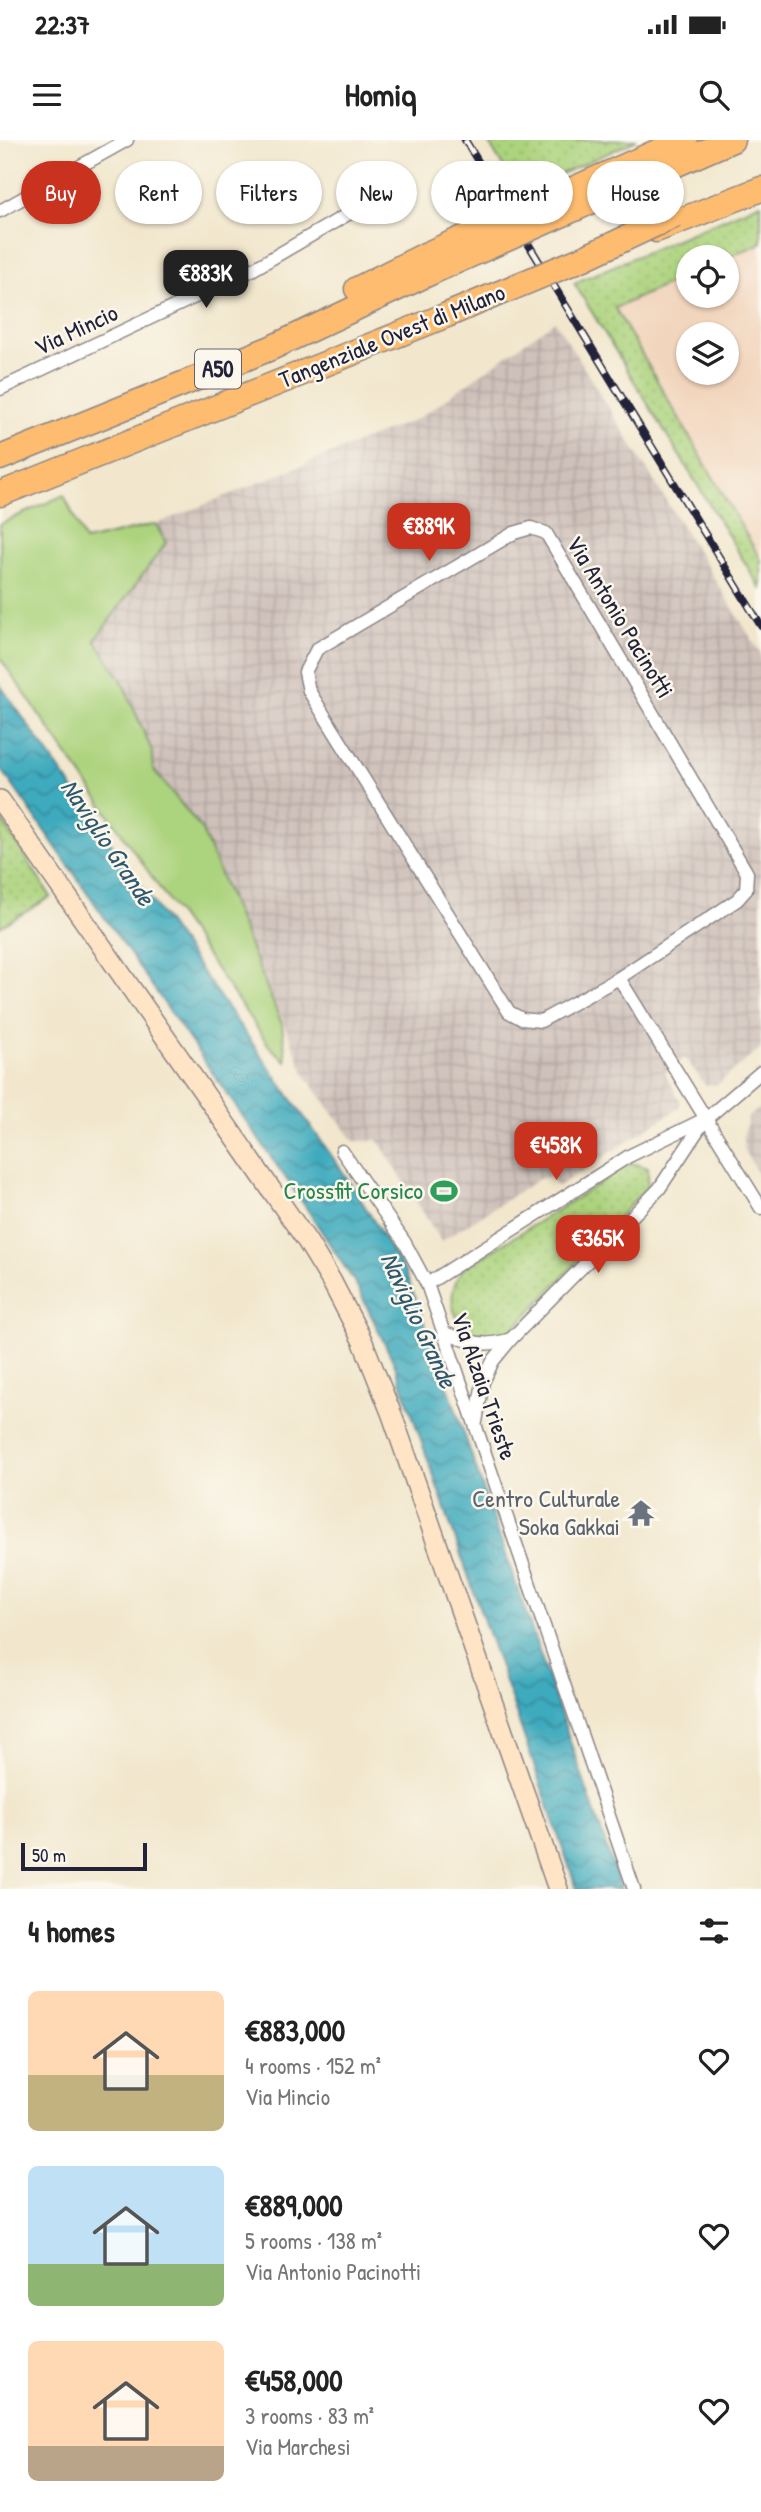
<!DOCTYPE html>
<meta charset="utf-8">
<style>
:root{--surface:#fff;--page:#f2f2f2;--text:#222;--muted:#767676;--accent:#c8321e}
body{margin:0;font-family:"Patrick Hand",sans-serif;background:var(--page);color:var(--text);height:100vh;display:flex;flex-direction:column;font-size:26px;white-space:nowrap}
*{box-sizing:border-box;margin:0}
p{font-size:23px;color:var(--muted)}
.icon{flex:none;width:38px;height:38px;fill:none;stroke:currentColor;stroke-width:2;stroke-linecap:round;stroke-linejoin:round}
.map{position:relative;height:1749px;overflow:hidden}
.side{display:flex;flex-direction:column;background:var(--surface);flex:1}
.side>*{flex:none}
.top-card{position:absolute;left:21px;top:21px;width:719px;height:63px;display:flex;gap:14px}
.fabs{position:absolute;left:676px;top:105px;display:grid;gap:14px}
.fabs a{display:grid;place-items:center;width:63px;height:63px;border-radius:50%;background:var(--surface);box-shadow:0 2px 5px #0004;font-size:35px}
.scale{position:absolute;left:21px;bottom:18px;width:126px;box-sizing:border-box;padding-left:7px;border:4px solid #22223b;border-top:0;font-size:19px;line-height:24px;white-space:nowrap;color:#22223b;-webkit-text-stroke:5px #fbf7ec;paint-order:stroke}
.price{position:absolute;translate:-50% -60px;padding:0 16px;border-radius:14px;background:var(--accent);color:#fff;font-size:23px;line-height:46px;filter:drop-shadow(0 2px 4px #0008)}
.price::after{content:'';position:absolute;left:50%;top:42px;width:21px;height:16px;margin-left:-10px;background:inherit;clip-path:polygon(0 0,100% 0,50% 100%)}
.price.on{background:#222;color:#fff}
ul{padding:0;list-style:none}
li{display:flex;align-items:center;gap:21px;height:175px;padding:0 28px}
li span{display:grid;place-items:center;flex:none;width:196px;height:140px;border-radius:10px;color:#555}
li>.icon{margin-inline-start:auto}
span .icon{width:84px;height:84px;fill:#fffc;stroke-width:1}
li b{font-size:30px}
h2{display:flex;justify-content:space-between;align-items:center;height:84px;padding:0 28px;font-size:30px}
.chip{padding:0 24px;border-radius:32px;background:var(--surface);box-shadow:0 2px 5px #0004;font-size:24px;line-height:63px}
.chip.on{background:var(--accent);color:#fff}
.status{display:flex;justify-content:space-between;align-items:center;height:49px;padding:0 35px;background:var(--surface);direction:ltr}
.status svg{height:19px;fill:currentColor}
header{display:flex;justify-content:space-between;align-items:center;height:91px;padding:0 28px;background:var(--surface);font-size:32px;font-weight:700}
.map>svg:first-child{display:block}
.built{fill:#f2d5bd;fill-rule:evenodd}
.industrial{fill:url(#industrial-grid)}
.grass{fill:url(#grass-dots);stroke:#677a5c;stroke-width:2}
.green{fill:#acd37d;stroke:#677a5c;stroke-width:2}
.water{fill:url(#water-waves);stroke:#30667c;stroke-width:2}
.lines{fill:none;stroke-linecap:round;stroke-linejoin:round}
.street-casing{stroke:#8a8484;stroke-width:15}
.secondary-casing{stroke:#8a8484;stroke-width:22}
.highway-casing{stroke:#8a8484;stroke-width:27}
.street{stroke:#fff;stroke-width:12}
.secondary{stroke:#ffe4c6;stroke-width:19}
.highway{stroke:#febc70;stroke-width:24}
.rail-casing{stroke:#22223b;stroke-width:8}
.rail{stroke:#fbf7ec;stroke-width:5;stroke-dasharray:16;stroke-linecap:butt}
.highway-bridge-casing{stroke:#8a8484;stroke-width:27;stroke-linecap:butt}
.highway-bridge{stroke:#febc70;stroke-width:24}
.labels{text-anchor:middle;stroke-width:5;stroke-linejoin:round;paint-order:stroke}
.shield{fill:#fbf7ec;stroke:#636270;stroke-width:2}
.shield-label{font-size:23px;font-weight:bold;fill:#22223b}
.street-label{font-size:24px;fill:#22223b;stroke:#fbf7ec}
.leisure-label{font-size:24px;fill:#27864d;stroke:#fbf7ec;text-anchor:end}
.worship-label{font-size:24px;fill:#5b616d;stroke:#fbf7ec;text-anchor:end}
.water-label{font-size:26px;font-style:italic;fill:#2d586f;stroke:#fbf7ec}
</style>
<div class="status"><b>22:37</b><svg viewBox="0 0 49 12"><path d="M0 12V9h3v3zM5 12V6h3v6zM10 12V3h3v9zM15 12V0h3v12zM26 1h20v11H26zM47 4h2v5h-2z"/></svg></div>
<header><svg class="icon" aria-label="menu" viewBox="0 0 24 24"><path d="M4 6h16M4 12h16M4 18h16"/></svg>Homiq<svg class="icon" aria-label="search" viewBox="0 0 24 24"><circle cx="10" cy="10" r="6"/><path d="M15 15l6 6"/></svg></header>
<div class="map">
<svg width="761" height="1749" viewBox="0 0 761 1749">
<defs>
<pattern id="industrial-grid" width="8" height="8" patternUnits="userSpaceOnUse" patternTransform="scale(1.75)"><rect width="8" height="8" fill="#cfc1ba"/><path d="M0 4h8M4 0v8" fill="none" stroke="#b1a6a1"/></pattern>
<pattern id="grass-dots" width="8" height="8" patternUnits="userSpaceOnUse" patternTransform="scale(1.75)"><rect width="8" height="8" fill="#acd37d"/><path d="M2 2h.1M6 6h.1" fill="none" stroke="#94b56d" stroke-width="1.8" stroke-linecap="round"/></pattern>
<pattern id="water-waves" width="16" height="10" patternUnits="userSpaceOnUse" patternTransform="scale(1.75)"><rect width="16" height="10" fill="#3eaabd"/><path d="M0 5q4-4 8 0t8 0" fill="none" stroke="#348a9b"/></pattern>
</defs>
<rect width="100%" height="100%" fill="#fbf7ec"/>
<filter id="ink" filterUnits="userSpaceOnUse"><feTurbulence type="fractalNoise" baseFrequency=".0143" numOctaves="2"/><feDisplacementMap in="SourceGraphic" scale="14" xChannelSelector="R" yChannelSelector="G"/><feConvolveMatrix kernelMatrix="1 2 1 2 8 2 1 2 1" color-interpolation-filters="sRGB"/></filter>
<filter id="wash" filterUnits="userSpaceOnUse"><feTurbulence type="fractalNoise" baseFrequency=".00686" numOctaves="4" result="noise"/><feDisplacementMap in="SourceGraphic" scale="28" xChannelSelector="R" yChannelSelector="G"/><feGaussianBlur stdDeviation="1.57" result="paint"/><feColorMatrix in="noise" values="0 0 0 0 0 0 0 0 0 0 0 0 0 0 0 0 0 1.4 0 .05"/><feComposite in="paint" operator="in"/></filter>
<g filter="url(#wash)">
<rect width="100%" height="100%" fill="#f2e7cd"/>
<path class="built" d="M761,103V420L615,168L688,135V156H726V118ZM688,194H726V233H688Z"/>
<g class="industrial">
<path d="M555,181L761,514V908L717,945H705L685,918L665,932L680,961L679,968L557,1047L550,1036L539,1039L441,1101L378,1000L354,1001L307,938L201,689L153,629L152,611L122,541L94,500L166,403L156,384L419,278Z"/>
<path d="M761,967V1039L744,1010L743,997L749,976Z"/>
</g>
<g class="grass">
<path d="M487,0H637L519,53Z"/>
<path d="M761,63V103L726,118L688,117V135L615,168L761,420V449L574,143Z"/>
<path d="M0,677L51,757L0,787Z"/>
<path d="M632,1023L648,1028V1046L514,1189C469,1215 434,1168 463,1129Z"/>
</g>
<path class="green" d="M64,355L85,401L156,384L166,403L95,500L122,541L152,611L153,629L201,688L282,884L286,921L270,907L0,518V384Z"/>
<path class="water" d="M0,545L350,1042L405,1132L437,1215L621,1749H577L395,1225L357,1146L305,1066L0,627Z"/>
</g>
<g filter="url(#ink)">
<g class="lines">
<defs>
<g id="street">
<path d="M0,71L127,0"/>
<path d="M0,249L250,131L391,49"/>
<path d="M531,388L546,393L747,733L746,750L737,760L619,838L541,881L522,879L509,872L309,551L305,532L317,509L514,393Z"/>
<path d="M619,838L761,1068"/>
<path d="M342,1011L405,1103L427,1144L634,1749"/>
<path d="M427,1144L629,1016L707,978L761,932"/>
<path d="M444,1193C470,1202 484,1208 511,1199"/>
<path d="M476,1282L483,1242L493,1221L511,1199L659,1049L706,978"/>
</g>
<path id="secondary" d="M0,660L307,1101L332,1142L362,1200L392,1275L558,1749"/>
<g id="highway">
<path d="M652,14L685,0"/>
<path d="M656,33L732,0"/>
<path d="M656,90L761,49"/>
<path d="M357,149L425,115"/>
<path d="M0,318L271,208L432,132"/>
<path d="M0,354L447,175"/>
</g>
</defs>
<use href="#street" class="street-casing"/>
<use href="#secondary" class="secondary-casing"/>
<use href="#highway" class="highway-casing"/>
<use href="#street" class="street"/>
<use href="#secondary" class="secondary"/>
<use href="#highway" class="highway"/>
<defs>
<path id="rail" d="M465,0L761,486"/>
</defs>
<use href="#rail" class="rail-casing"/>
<use href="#rail" class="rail"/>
<defs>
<g id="highway-bridge">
<path d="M425,115L652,14"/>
<path d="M432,132L656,33"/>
<path d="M447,175L584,118L675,75"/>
</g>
</defs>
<use href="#highway-bridge" class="highway-bridge-casing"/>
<use href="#highway-bridge" class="highway-bridge"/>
</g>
</g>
<defs>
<symbol id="stadium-bare" viewBox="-9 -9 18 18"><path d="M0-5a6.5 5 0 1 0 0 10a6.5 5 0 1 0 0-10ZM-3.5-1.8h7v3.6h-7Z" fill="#2e9e5b" stroke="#fbf7ec" stroke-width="2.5" paint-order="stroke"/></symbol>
<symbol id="temple-bare" viewBox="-9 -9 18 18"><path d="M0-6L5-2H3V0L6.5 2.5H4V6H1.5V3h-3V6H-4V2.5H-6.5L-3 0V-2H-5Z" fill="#6b7280" stroke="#fbf7ec" stroke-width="2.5" paint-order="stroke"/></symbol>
</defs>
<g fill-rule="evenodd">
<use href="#stadium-bare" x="425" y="1032" width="38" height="38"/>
<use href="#temple-bare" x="622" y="1354" width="38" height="38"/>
</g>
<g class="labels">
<rect class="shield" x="195" y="209.5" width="46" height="39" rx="5"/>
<g class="shield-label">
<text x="218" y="237">A50</text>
</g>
<g class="street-label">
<text transform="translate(76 190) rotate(-25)" y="8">Via Mincio</text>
<text transform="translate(392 196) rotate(-22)" y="8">Tangenziale Ovest di Milano</text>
<text transform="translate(620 477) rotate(59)" y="8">Via Antonio Pacinotti</text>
<text transform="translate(484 1246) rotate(71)" y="8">Via Alzaia Trieste</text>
</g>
<g class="leisure-label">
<text x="423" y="1059">Crossfit Corsico</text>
</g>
<g class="worship-label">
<text x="620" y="1367">Centro Culturale<tspan x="620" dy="28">Soka Gakkai</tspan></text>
</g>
<g class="water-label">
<text transform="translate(108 702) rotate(56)" y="9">Naviglio Grande</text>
<text transform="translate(419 1180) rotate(65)" y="9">Naviglio Grande</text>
</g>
</g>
</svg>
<div class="fabs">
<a><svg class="icon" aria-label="locate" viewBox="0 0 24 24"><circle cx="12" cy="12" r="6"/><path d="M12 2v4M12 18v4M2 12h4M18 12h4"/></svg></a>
<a><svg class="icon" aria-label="layers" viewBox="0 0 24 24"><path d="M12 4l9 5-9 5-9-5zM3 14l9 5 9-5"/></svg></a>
</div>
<div class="scale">50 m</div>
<b class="price on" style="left:206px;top:170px">€883K</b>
<b class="price" style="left:429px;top:423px">€889K</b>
<b class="price" style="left:556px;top:1042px">€458K</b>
<b class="price" style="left:598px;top:1135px">€365K</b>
<div class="top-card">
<a class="chip on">Buy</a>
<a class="chip">Rent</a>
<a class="chip">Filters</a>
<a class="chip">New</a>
<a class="chip">Apartment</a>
<a class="chip">House</a>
</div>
</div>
<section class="side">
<h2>4 homes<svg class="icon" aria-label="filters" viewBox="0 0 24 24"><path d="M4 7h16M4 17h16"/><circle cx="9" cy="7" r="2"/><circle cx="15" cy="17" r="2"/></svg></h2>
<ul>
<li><span style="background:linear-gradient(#ffd9b3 60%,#c2b280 0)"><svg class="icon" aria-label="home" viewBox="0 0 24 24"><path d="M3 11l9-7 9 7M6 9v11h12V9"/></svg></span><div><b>€883,000</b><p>4 rooms · 152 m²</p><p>Via Mincio</p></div><svg class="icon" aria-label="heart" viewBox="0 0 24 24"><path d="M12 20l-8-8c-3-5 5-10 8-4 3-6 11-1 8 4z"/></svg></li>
<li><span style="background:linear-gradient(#bfe0f5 70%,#8fb573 0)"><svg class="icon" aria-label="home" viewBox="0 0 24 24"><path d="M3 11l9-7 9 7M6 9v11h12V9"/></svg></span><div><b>€889,000</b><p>5 rooms · 138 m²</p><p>Via Antonio Pacinotti</p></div><svg class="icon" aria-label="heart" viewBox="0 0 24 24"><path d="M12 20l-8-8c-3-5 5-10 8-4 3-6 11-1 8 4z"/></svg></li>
<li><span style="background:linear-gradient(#ffd9b3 75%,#b9a48a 0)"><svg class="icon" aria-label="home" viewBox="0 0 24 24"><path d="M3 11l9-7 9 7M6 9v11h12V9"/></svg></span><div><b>€458,000</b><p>3 rooms · 83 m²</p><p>Via Marchesi</p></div><svg class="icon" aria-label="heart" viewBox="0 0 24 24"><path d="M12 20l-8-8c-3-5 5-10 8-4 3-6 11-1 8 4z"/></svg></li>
</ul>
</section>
